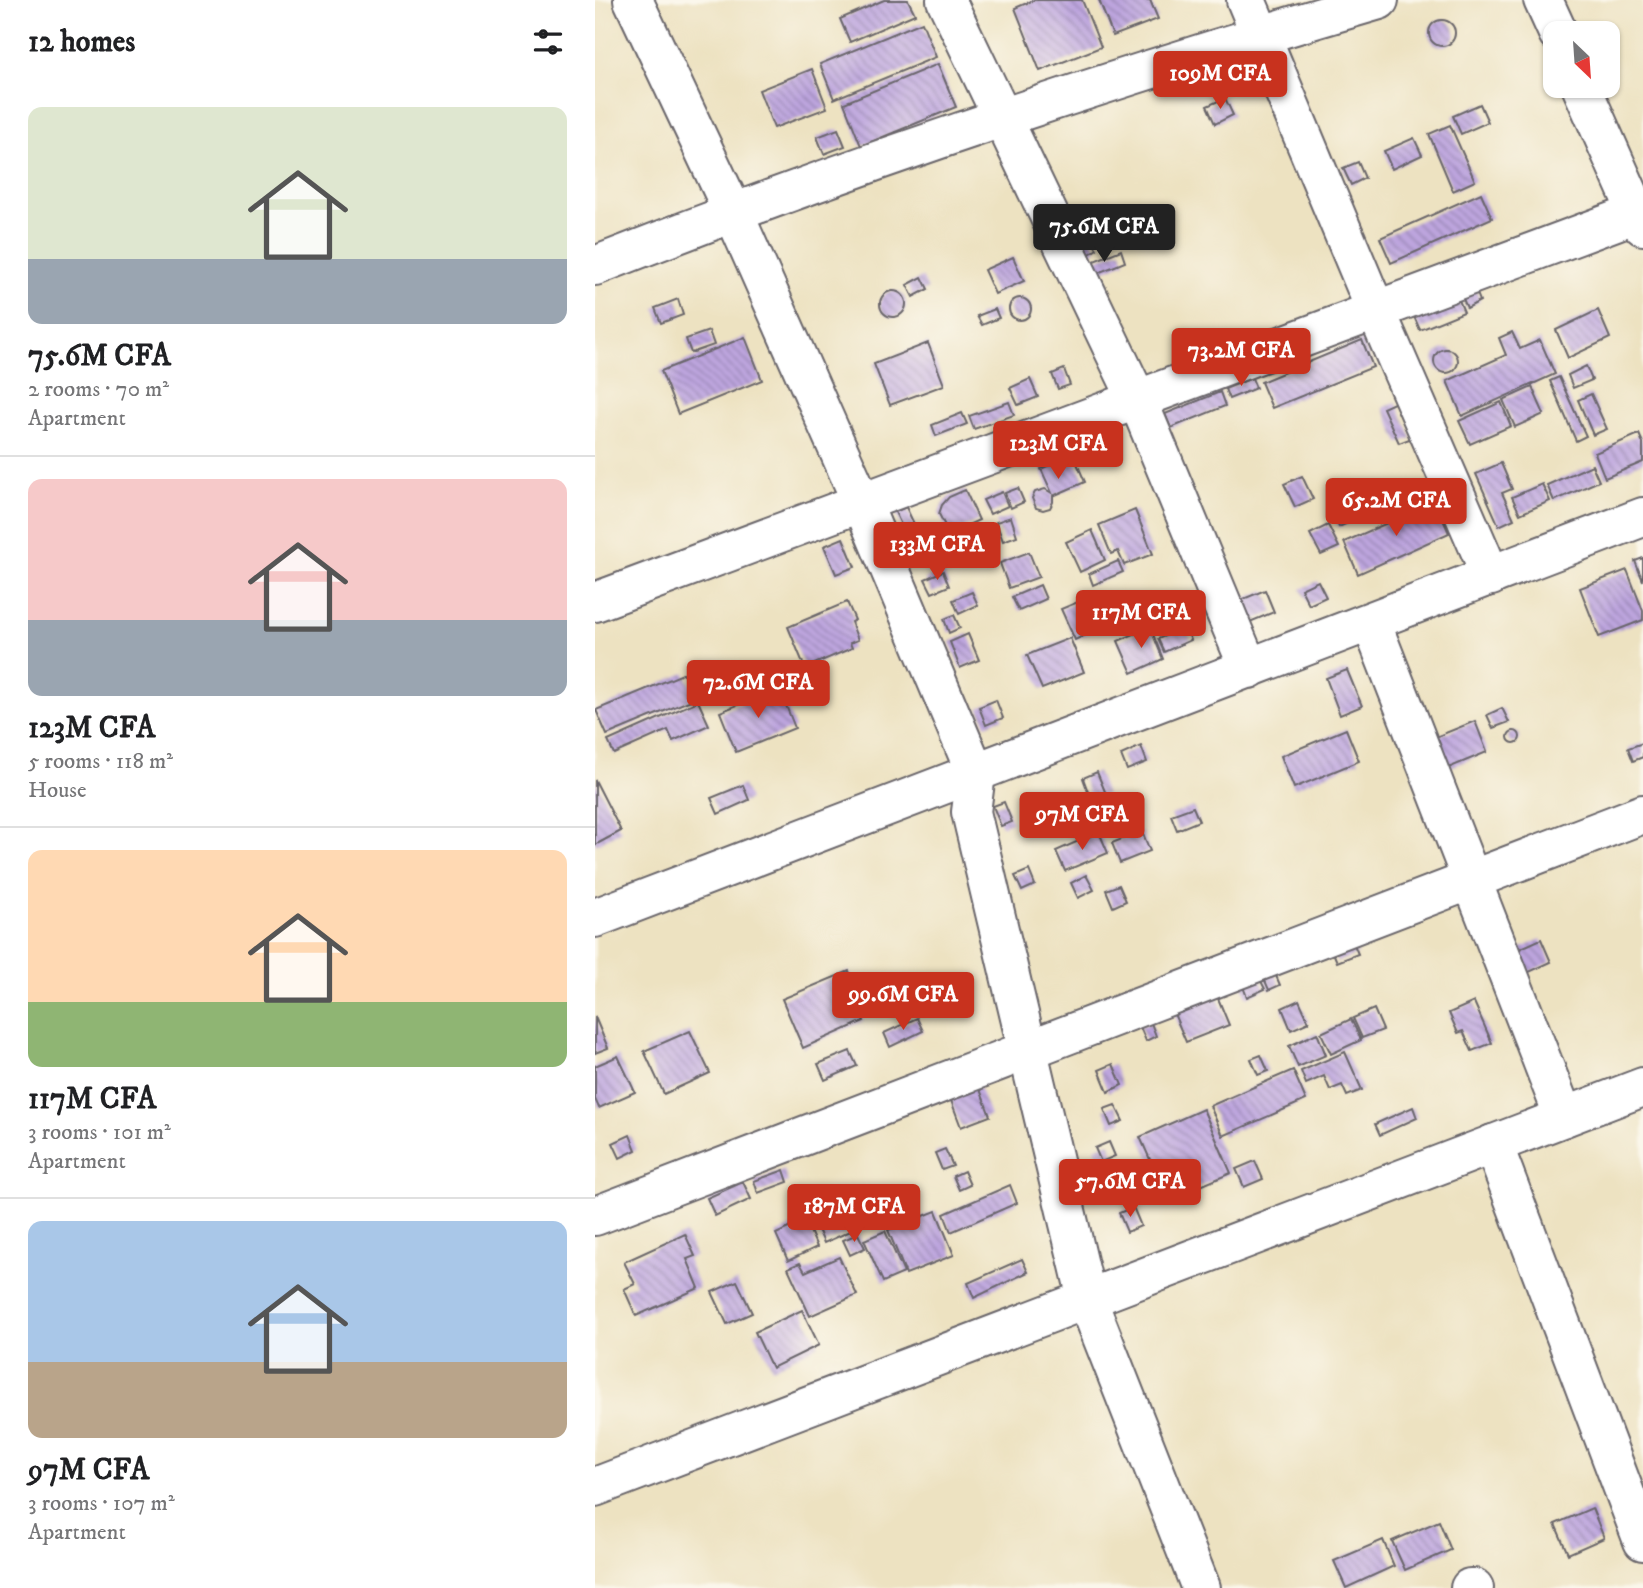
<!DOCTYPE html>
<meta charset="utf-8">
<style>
:root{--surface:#fff;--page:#f6f6f6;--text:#202124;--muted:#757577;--line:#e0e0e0;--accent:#c8321e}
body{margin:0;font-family:"IM FELL DW Pica",serif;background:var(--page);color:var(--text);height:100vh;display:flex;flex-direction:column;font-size:26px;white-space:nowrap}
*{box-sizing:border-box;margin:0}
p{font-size:23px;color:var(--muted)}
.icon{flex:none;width:38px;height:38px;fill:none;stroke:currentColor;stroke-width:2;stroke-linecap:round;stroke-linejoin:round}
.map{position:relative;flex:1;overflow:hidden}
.side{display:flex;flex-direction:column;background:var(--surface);width:595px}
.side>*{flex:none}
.needle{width:46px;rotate:155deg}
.tools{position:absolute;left:948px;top:21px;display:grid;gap:14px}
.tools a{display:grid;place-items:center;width:77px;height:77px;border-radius:14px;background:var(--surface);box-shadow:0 2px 5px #0004;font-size:35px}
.price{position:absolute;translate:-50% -60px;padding:0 16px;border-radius:7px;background:var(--accent);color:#fff;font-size:23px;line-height:46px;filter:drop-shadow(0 2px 4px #0008)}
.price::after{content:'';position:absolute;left:50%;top:42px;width:21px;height:16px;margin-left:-10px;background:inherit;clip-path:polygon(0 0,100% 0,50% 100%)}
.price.current{background:#222;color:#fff}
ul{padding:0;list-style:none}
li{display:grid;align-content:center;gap:14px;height:371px;padding:0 28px}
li+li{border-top:2px solid var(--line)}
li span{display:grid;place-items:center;height:217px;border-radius:14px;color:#555}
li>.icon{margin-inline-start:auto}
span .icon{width:126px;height:126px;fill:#fffc;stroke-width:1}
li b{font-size:30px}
h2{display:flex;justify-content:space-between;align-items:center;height:84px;padding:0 28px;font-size:30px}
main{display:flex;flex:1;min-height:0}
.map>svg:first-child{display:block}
.building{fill:url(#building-back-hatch)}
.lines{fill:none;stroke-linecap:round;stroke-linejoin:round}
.minor-casing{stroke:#69656a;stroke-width:42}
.minor{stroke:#fff;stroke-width:38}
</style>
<main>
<section class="side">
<h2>12 homes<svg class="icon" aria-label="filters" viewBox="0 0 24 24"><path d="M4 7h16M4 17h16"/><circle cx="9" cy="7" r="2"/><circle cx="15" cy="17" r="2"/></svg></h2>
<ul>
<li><span style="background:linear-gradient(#dfe7d0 70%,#9aa5b1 0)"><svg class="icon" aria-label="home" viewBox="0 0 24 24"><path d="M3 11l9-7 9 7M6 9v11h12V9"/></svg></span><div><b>75.6M CFA</b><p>2 rooms · 70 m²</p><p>Apartment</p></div></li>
<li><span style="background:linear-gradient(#f6c9c9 65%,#9aa5b1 0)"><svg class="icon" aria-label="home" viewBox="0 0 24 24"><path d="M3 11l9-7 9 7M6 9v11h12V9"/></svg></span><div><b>123M CFA</b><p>5 rooms · 118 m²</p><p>House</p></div></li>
<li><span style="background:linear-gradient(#ffd9b3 70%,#8fb573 0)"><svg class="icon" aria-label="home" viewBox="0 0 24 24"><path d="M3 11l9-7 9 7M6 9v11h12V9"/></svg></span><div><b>117M CFA</b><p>3 rooms · 101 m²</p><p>Apartment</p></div></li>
<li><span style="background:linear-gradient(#a9c7e8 65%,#b9a48a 0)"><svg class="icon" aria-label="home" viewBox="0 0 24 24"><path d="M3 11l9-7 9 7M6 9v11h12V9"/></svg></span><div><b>97M CFA</b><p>3 rooms · 107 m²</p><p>Apartment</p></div></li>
</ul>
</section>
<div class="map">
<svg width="1048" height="1588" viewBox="0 0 1048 1588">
<defs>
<pattern id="building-back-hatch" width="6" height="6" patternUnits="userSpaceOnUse" patternTransform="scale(1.75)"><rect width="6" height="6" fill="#bda5de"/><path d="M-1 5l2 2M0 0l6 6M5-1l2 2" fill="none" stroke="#9986b5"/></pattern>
</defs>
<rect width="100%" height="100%" fill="#fbf7ec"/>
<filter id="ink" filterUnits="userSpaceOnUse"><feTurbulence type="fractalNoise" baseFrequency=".0143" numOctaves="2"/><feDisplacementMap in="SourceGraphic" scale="14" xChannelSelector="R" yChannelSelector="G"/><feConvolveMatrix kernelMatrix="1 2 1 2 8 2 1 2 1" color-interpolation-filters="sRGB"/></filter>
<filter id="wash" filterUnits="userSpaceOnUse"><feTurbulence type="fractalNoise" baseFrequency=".00686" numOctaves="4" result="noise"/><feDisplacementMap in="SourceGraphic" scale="28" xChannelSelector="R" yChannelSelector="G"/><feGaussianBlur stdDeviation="1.57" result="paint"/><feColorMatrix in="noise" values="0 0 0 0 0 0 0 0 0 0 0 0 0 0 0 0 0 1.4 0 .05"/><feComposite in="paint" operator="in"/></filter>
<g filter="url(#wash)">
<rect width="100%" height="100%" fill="#ede2c1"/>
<g id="blocks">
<g class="building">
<path d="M289,0H313L320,14L255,42L245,19Z"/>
<path d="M439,0H487L506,47L445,71L420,8Z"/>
<path d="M504,0H555L563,19L518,36Z"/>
<circle cx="847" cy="33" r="13"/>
<path d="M327,22L341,57L239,99L225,64Z"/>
<path d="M343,64L361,107L266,146L249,103Z"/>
<path d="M217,69L232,108L179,128L164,90Z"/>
<path d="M630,98L638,115L620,124L612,106Z"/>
<path d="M885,104L893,122L866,134L858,116Z"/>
<path d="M855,125L880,181L858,191L834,134Z"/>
<path d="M243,129L250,146L229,154L222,137Z"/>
<path d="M819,138L827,155L797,169L789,151Z"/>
<path d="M763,162L770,178L756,185L748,168Z"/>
<path d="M886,193L897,218L796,263L785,238Z"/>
<path d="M495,238L502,249L489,258L482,247Z"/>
<path d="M526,250L530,262L493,277L489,265Z"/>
<path d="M418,257L429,281L400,294L389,270Z"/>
<path d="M327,277L333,289L318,297L312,285Z"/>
<path d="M879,286L885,301L872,308L865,292Z"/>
<circle cx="298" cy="304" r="13"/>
<path d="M861,293L869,312L825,330L817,312Z"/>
<circle cx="425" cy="309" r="11"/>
<path d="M83,299L88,315L66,323L60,308Z"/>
<path d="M400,309L404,318L387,325L382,316Z"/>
<path d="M1003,310L1015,338L973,358L961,330Z"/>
<path d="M114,331L119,345L96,353L91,339Z"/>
<path d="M917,332L925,349L945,340L960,374L867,416L852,381L911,355L904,338Z"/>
<path d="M150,337L167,380L83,414L66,371Z"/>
<path d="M767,340L778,367L677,408L666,382Z"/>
<path d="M333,343L349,385L295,405L279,364Z"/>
<circle cx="851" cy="361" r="12"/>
<path d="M991,366L997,380L978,388L973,375Z"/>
<path d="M469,369L475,385L463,389L457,374Z"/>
<path d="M964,377L991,436L981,441L955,381Z"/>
<path d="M657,378L661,388L634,399L630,389Z"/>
<path d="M435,379L443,397L423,405L415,388Z"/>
<path d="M937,387L949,414L920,427L908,400Z"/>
<path d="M625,392L630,406L576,428L570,414Z"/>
<path d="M996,394L1012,429L998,435L983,400Z"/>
<path d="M414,402L419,415L379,429L374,416Z"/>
<path d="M801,402L817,438L804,443L788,408Z"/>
<path d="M906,402L916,426L875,444L864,421Z"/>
<path d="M367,413L372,424L341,436L337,425Z"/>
<path d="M1044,434L1048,443V462L1010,478L1000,453Z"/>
<path d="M478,454L490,482L458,496V502L455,508L448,510L441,508L437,498L440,492L450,489L457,493L446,469Z"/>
<path d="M906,463L917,489L907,493L919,519L904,526L881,474Z"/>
<path d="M997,465L1004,481L959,501L952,485Z"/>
<path d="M707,476L718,499L700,507L689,484Z"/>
<path d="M947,484L955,501L925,514L917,497Z"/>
<path d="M423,488L429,502L416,508L410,493Z"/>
<path d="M370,490L384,520L354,534L344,514L347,505L354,497Z"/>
<path d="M407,492L413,506L395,514L388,500Z"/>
<path d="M840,502L854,533L763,574L749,542Z"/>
<path d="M311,507L326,539L315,544L300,512Z"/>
<path d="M754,507L760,520L744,527L739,515Z"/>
<path d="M540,510L558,554L529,565L523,551L516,554L504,525Z"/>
<path d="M416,517L422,536L408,541L401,522Z"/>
<path d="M733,525L744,547L726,555L715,534Z"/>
<path d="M497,530L510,560L485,572L471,542Z"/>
<path d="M248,538L260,567L241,574L229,546Z"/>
<path d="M434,552L444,577L414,588L405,563Z"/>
<path d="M1048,558V581L1040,561Z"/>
<path d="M523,561L528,572L498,585L494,574Z"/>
<path d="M1032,570L1048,611V620L1004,637L985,588Z"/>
<path d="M348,571L354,586L337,593L330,579Z"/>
<path d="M723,581L731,597L714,605L706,589Z"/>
<path d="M445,585L451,599L424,611L417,597Z"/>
<path d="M670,590L679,612L650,624L641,602Z"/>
<path d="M377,592L383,605L364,614L358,600Z"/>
<path d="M495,597L508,627L480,640L466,609Z"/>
<path d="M252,602L260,620L256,622L263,640L255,643L257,648L210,668L193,627Z"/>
<path d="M359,615L365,628L354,633L349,619Z"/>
<path d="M555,627L568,659L537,673L523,641Z"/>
<path d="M590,627L596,640L569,652L563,639Z"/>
<path d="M373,634L384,660L365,668L355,642Z"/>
<path d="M475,638L489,672L447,689L432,655Z"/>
<path d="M752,670L767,706L745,715L731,678Z"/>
<path d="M90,673L101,698L12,735L1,710Z"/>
<path d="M184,688L200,728L141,752L125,712Z"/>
<path d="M401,700L408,718L391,725L384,707Z"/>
<path d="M103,701L114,725L78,741L73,730L19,754L13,741Z"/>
<path d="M907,708L914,722L898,728L892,715Z"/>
<path d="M880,721L892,752L851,769L838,738Z"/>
<path d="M751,729L764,761L699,788L686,756Z"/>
<circle cx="919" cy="737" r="6"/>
<path d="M1048,743V757L1038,761L1033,748Z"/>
<path d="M546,746L552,762L532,770L526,755Z"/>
<path d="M502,772L511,794L496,800L488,778Z"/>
<path d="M0,780L26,831L0,845Z"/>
<path d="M148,785L154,800L123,814L116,798Z"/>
<path d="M486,794L497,818L483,824L473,800Z"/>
<path d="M409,802L417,822L406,826L398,806Z"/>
<path d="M520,806L529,827L511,834L502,813Z"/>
<path d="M598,807L604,821L582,830L576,815Z"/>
<path d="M547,831L555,851L525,863L517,843Z"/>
<path d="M504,832L513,853L470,871L461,851Z"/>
<path d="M434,870L440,885L427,891L420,876Z"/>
<path d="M491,875L499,890L483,898L476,883Z"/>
<path d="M524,885L531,901L518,907L511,890Z"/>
<path d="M946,939L956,962L932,973L922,950Z"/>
<path d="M758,942L763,954L742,962L737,950Z"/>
<path d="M254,971L268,1003L262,1005L269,1021L208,1048L187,999Z"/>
<path d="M679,971L685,985L674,990L668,976Z"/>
<path d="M664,977L670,989L652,997L647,984Z"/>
<path d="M620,991L634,1025L591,1042L577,1009Z"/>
<path d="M704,1000L714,1022L696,1030L687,1008Z"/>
<path d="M879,1002L897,1043L877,1051L868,1031L863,1033L854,1013Z"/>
<path d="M779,1009L788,1030L767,1038L758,1018Z"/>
<path d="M0,1017L13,1048L0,1053Z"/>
<path d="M322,1018L328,1031L295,1047L289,1033Z"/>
<path d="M756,1019L766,1040L736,1054L726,1033Z"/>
<path d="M556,1023L561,1036L551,1041L545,1027Z"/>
<path d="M95,1031L115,1073L69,1094L49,1051Z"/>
<path d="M722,1033L731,1055L703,1067L694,1046Z"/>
<path d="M255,1051L262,1066L230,1080L223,1064Z"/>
<path d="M750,1052L767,1090L752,1096L747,1085L735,1090L729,1076L711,1084L706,1071Z"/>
<path d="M666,1055L673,1071L663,1075L656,1059Z"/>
<path d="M23,1056L40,1092L4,1108L0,1099V1066Z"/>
<path d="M518,1064L527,1085L513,1092L504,1070Z"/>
<path d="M698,1070L711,1100L628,1136L615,1106Z"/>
<path d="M383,1084L395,1116L366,1127L354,1095Z"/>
<path d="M520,1105L528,1121L516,1126L509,1109Z"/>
<path d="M818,1107L822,1118L785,1135L780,1124Z"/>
<path d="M608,1109L636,1173L573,1200L545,1137Z"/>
<path d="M35,1135L41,1150L25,1158L18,1143Z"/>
<path d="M514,1142L520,1156L506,1162L500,1148Z"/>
<path d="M350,1149L358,1166L347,1170L340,1153Z"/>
<path d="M660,1161L668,1179L649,1187L641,1169Z"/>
<path d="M189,1170L193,1182L163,1193L159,1181Z"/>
<path d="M369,1171L375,1185L364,1190L358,1176Z"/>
<path d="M148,1182L156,1199L120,1216L112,1198Z"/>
<path d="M415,1185L422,1203L356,1232L349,1214Z"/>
<path d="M245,1203L258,1230L229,1243L217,1216Z"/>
<path d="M538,1207L546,1226L532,1232L524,1213Z"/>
<path d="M341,1211L359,1255L311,1274L293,1230Z"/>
<path d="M210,1220L222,1247L193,1261L181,1234Z"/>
<path d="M290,1231L309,1273L288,1282L269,1240Z"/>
<path d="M90,1234L100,1256L92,1259L104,1288L41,1316L29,1289L40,1284L29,1262Z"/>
<path d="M263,1234L270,1248L255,1255L248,1240Z"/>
<path d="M244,1257L262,1295L215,1316L193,1268L205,1263L210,1272Z"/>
<path d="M427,1259L433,1272L379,1298L373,1283Z"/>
<path d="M142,1281L157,1313L132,1324L117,1292Z"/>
<path d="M207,1310L224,1345L177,1368L160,1332Z"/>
<path d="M997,1508L1009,1538L973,1554L960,1524Z"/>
<path d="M844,1521L856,1550L810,1570L797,1541Z"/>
<path d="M788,1540L799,1566L751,1588L739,1561Z"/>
</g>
</g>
</g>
<g filter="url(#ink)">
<use href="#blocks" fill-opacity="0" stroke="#69656a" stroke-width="2"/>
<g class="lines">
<defs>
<g id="minor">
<path d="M38,0L138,212L267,503L381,774L376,812L492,1299L606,1588"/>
<path d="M351,0L543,401L654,669"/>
<path d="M651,0L781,311L896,576"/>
<path d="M948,0L963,33"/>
<path d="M986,86L1048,226"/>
<path d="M0,266C256,165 519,77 784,0"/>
<path d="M0,602L1042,213"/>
<path d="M776,622L969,1117"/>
<path d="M0,918L1048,517"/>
<path d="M898,1144L1048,1541"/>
<path d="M0,1216L1048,814"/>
<path d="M0,1487L1048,1087"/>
<path d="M875,1588H879"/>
</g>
</defs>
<use href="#minor" class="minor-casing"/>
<use href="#minor" class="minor"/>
</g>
</g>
</svg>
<div class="tools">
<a><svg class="needle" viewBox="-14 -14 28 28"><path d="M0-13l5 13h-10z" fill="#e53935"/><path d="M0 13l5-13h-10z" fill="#757577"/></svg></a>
</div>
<b class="price" style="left:625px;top:111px">109M CFA</b>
<b class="price current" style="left:509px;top:264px">75.6M CFA</b>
<b class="price" style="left:646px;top:388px">73.2M CFA</b>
<b class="price" style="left:463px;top:481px">123M CFA</b>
<b class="price" style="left:801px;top:538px">65.2M CFA</b>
<b class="price" style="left:342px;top:582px">133M CFA</b>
<b class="price" style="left:546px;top:650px">117M CFA</b>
<b class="price" style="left:163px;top:720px">72.6M CFA</b>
<b class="price" style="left:487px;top:852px">97M CFA</b>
<b class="price" style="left:308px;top:1032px">99.6M CFA</b>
<b class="price" style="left:535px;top:1219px">57.6M CFA</b>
<b class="price" style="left:259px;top:1244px">187M CFA</b>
</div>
</main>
